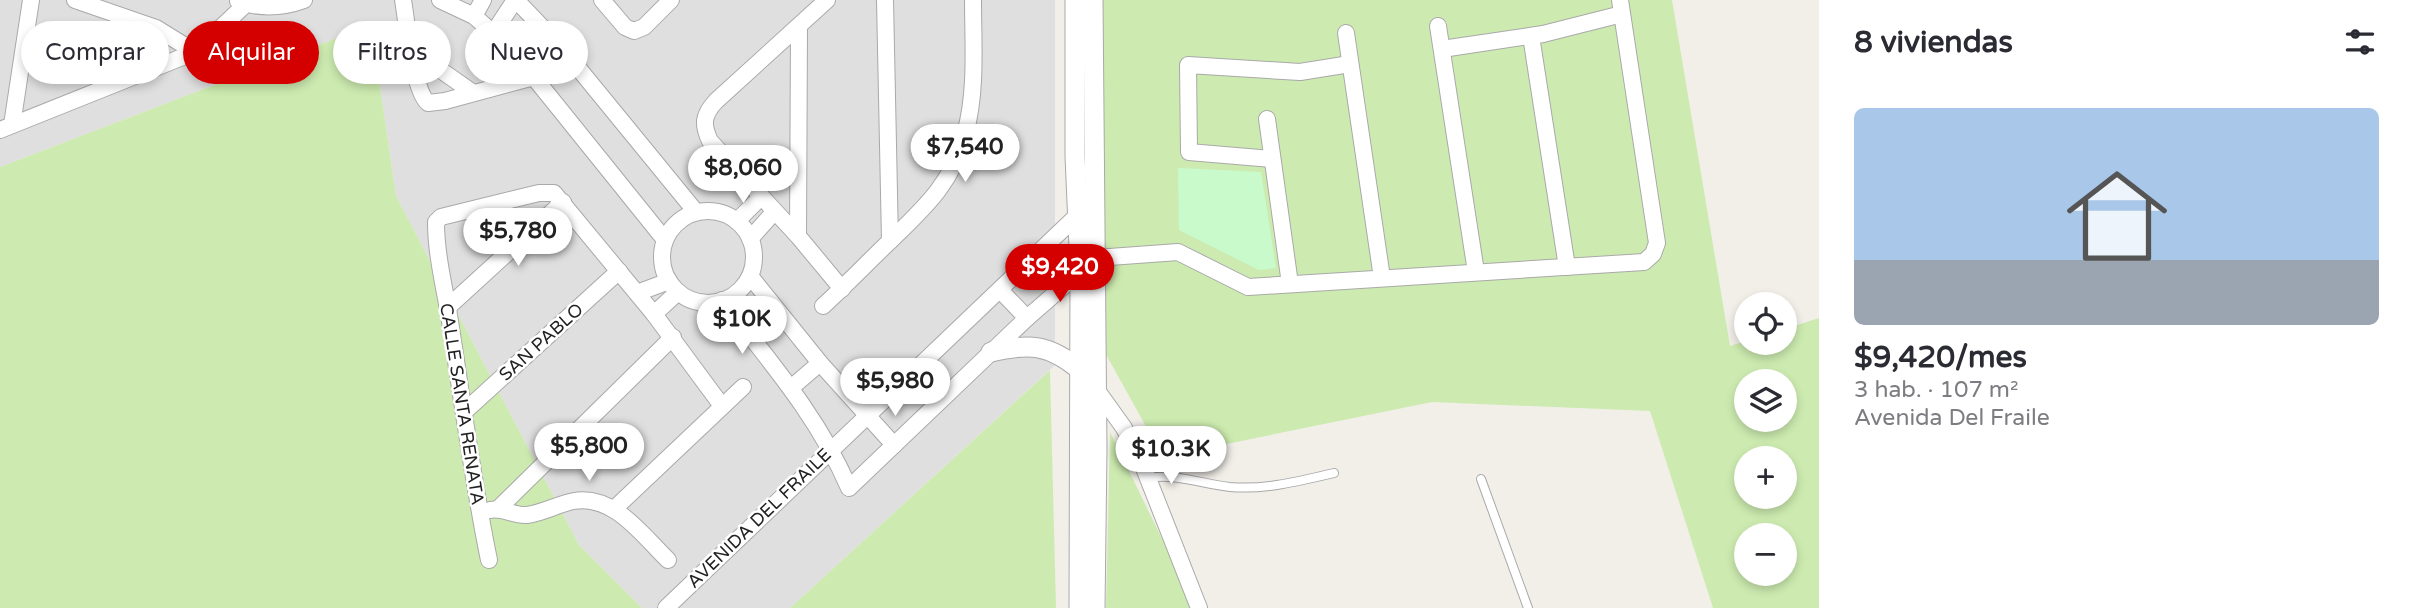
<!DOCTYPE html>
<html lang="es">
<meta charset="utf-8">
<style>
:root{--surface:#fff;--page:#f7f7f7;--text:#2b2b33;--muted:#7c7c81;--accent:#d40000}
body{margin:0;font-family:"Varela Round",sans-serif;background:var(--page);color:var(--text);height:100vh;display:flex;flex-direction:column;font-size:26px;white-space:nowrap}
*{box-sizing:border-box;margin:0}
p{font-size:23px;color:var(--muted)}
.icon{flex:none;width:38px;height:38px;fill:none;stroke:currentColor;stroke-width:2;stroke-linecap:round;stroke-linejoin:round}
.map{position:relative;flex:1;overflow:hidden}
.side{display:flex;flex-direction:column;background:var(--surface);width:595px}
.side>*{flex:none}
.top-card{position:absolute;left:21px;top:21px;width:665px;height:63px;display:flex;gap:14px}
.fabs{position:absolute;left:1734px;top:292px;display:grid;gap:14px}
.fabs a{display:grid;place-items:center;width:63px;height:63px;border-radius:50%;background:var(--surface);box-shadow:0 4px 10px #0003;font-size:35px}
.price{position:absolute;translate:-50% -60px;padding:0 16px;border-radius:24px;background:#fff;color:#222;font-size:23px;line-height:46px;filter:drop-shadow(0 2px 4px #0008)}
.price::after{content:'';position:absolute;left:50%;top:42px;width:21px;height:16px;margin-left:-10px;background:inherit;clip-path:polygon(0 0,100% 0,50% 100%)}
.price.current{background:var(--accent);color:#fff}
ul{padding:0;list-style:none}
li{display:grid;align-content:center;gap:14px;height:371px;padding:0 35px}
li span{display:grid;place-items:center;height:217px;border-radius:10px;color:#555}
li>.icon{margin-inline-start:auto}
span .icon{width:126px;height:126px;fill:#fffc;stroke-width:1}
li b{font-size:30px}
h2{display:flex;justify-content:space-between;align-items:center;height:84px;padding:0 35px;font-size:30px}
.chip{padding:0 24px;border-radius:32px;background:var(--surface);box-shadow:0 4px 10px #0003;font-size:24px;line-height:63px}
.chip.current{background:var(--accent);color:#fff}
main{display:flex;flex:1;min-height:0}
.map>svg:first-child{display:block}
.residential{fill:#e0dfdf}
.grass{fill:#cdebb0;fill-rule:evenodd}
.park{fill:#c8facc}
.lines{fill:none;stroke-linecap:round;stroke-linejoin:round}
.service-casing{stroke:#a9a9a9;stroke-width:10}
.minor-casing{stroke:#a9a9a9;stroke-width:18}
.tertiary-casing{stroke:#a9a9a9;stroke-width:21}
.service{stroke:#fff;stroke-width:8}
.minor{stroke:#fff;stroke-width:16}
.tertiary{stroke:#fff;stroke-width:19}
.labels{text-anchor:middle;stroke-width:5;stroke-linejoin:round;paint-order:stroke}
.street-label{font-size:18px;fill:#222;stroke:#fff}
</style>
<main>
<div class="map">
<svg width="1819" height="608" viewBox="0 0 1819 608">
<rect width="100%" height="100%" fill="#f2efe9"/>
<path class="residential" d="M0,0H1055V365L790,608H642L579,545L396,196L371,25L0,167Z"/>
<g class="grass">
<path d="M1103,0H1672L1730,346L1746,341L1785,343V329L1819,318V608H1713L1650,411L1432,402L1163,457L1104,351ZM1746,382H1785V420H1746ZM1746,458H1785V497H1746ZM1746,536H1785V574H1746Z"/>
<path d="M371,25L396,196L579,545L642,608H0V167Z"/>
<path d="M1050,370L1056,608H790Z"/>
<path d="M1110,432L1184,584L1193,608H1106Z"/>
</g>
<path class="park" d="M1178,168L1261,172L1276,268L1259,270L1179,230Z"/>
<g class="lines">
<defs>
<g id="service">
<path d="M1148,478C1175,473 1203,484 1230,487C1266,490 1299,481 1334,473"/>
<path d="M1481,479L1528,608"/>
</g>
<g id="minor">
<path d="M75,0L156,28L195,52"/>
<path d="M403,0C407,23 413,90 428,103L445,101L534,77"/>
<path d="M440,0L474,16L512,50L665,240"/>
<path d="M516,0L561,47L696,212"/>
<path d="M602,0L625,27L634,31L644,27L671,0"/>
<path d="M827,0L716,101C703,115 702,124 710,141L798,236L842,289"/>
<path d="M885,0L890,241"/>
<path d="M238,1C260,9 282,8 304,0"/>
<path d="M474,16L483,0"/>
<path d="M1438,26L1476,272"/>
<path d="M494,32L515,0"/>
<path d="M1346,33L1382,278"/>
<path d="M1531,36L1567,267"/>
<path d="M1442,49L1543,34L1622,14"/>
<path d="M412,50L472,92"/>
<path d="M1267,119L1290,284"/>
<path d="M12,125L31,0"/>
<path d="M0,130L195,52L246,4"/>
<path d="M1272,159L1189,152L1188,65L1300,72L1350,64"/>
<circle cx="708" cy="257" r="46"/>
<path d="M737,221L761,197"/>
<path d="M798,236L799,27"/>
<path d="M750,239L774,212"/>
<path d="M750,276L820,363L894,445"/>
<path d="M1000,290L1027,318"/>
<path d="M637,293L669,281"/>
<path d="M722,300C770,362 818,416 849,488L1027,318L1096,258L1178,252L1248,287L1644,262L1653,254L1657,243L1620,0"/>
<path d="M823,306C846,285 867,263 889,242C923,209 953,183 965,134C977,91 973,44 973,0"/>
<path d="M448,307L563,202"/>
<path d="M654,314L678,292"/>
<path d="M792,387L820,363"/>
<path d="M1096,389L1124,428L1140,458L1199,608"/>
<path d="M464,412L619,271"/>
<path d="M499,508L673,337"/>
<path d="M614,509L743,387"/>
<path d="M490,510C503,507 513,516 527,515C543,513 558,504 574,501C614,494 643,536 668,560"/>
<path d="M489,560C473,483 463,405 451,328C446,292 436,258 436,222L441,217L539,193H554L654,314L722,406"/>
<path d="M666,608L1084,209"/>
</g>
<g id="tertiary">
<path d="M1075,0V156L1080,271L1079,608"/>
<path d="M1093,0L1097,450L1095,608"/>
<path d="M991,352C1029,343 1049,344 1080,370"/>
</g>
</defs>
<use href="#service" class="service-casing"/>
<use href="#minor" class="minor-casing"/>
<use href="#tertiary" class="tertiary-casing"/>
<use href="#service" class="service"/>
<use href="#minor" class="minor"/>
<use href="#tertiary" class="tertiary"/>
</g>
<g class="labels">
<g class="street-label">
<text transform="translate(541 342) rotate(-42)" y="6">SAN PABLO</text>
<text transform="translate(462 404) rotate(81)" y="6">CALLE SANTA RENATA</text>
<text transform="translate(759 518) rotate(-44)" y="6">AVENIDA DEL FRAILE</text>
</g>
</g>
</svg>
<div class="fabs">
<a><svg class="icon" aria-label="locate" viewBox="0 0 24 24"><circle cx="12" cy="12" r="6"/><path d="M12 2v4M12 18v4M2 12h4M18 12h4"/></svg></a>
<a><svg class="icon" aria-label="layers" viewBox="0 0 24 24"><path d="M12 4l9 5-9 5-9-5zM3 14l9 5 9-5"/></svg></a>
<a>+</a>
<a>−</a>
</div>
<b class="price" style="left:965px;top:184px">$7,540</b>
<b class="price" style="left:743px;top:205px">$8,060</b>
<b class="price" style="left:518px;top:268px">$5,780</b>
<b class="price current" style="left:1060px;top:304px">$9,420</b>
<b class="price" style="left:742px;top:356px">$10K</b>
<b class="price" style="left:895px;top:418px">$5,980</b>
<b class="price" style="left:589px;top:483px">$5,800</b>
<b class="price" style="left:1171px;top:486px">$10.3K</b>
<div class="top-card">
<a class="chip">Comprar</a>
<a class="chip current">Alquilar</a>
<a class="chip">Filtros</a>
<a class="chip">Nuevo</a>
</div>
</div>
<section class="side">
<h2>8 viviendas<svg class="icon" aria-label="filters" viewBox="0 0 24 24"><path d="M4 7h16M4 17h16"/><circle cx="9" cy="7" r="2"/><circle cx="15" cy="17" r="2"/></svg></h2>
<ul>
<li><span style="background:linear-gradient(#a9c7e8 70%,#9aa5b1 0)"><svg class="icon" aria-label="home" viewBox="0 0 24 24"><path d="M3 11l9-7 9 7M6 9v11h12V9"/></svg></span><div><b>$9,420/mes</b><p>3 hab. · 107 m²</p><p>Avenida Del Fraile</p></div></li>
</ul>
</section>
</main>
